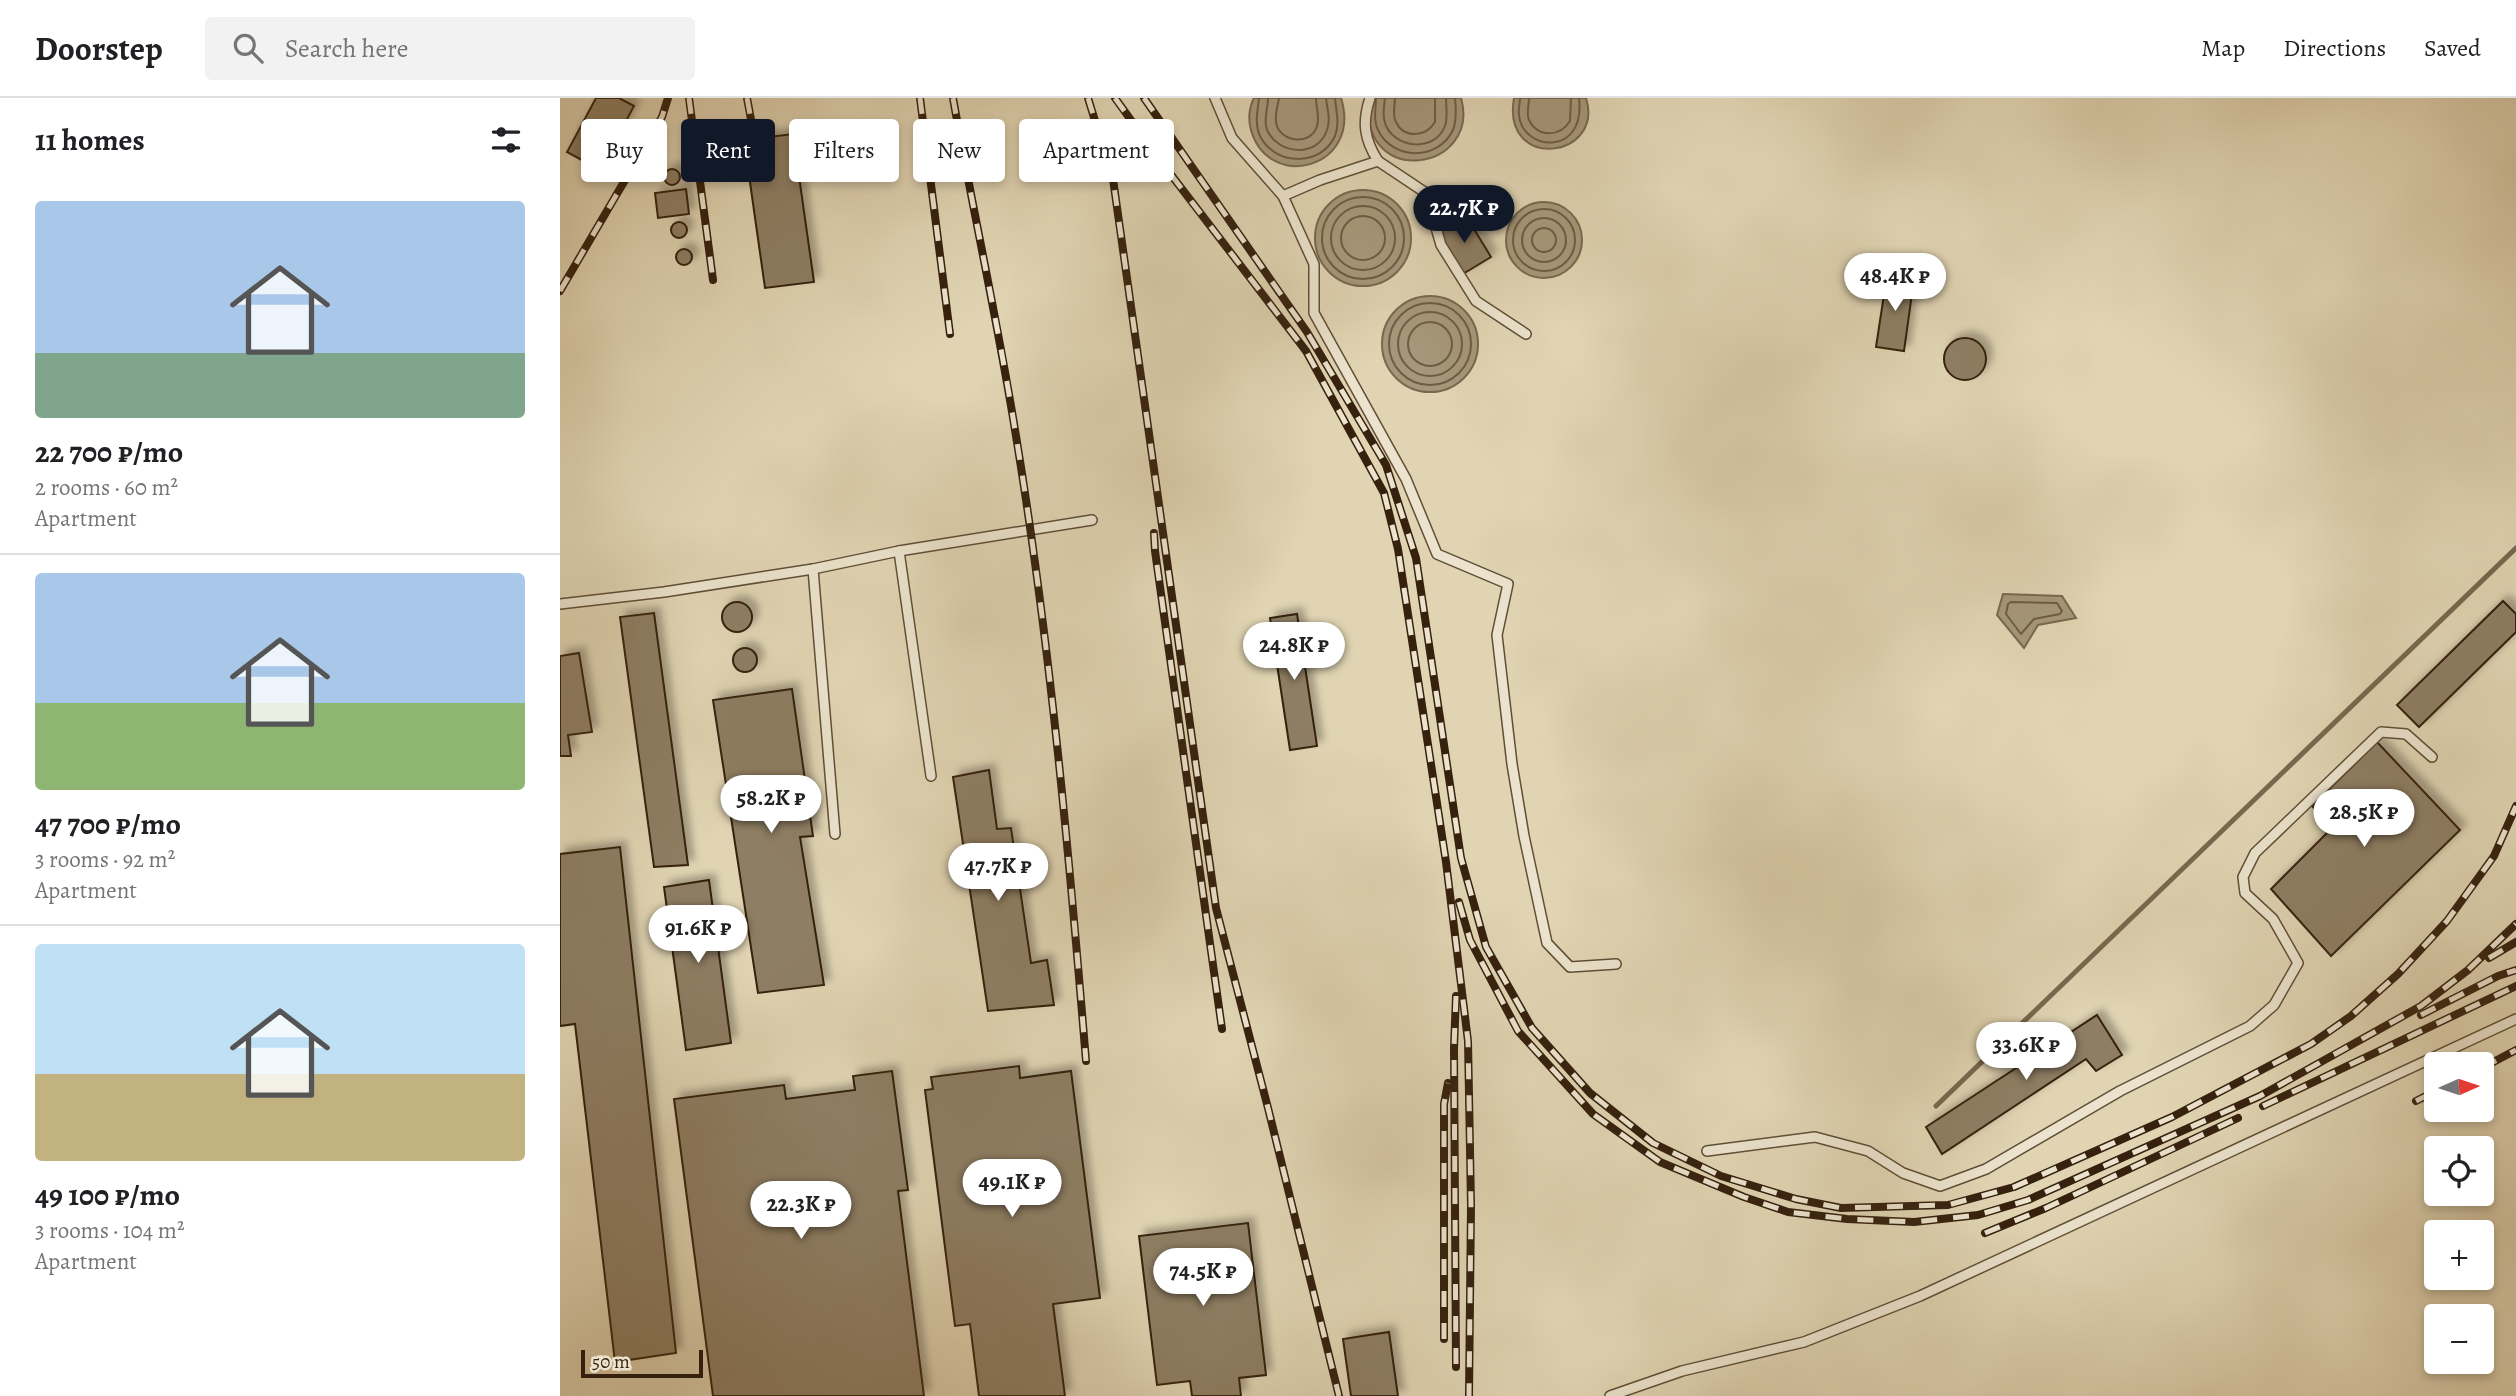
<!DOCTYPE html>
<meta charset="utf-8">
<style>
:root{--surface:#fff;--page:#f2f2f2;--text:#202124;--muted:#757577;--line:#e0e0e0;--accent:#111827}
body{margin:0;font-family:Alegreya,serif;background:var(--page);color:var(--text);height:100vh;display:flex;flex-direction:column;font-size:26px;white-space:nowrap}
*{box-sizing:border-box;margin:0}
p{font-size:23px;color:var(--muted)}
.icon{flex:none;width:38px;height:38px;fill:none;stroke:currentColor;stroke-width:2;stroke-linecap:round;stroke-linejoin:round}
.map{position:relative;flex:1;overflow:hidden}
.sheet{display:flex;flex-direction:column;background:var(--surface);width:560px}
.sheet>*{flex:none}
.top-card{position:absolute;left:21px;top:21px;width:665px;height:63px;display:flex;gap:14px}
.needle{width:46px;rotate:87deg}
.buttons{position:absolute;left:1864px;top:954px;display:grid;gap:14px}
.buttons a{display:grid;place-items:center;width:70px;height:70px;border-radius:7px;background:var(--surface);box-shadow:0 4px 10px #0003;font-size:35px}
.scale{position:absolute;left:21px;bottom:18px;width:122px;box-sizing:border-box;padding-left:7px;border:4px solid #36210e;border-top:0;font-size:19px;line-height:24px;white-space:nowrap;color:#36210e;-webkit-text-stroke:5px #ebe3cd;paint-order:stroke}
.price{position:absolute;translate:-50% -60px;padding:0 16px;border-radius:24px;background:#fff;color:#222;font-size:23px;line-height:46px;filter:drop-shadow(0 2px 4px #0008)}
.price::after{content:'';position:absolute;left:50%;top:42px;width:21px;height:16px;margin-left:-10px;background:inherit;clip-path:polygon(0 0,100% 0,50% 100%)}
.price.active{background:var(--accent);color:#fff}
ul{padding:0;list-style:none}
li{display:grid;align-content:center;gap:14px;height:371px;padding:0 35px}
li+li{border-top:2px solid var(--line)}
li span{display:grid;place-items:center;height:217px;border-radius:7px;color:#555}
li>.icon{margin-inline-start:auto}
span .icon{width:126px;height:126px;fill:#fffc;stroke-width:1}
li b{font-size:30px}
h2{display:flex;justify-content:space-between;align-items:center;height:84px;padding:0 35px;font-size:30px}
.tag{padding:0 24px;border-radius:7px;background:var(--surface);box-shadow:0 4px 10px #0003;font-size:24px;line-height:63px}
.tag.active{background:var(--accent);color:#fff}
header{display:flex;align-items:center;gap:42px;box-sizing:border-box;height:98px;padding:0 35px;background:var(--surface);border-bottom:2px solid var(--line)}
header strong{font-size:33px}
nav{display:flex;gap:38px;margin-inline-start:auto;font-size:24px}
.search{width:490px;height:63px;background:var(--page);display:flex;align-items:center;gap:18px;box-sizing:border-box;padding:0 24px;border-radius:7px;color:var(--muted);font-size:26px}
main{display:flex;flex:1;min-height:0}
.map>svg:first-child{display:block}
.water{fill:#a6977a;stroke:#79684f;stroke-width:2}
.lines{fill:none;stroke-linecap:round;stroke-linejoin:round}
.shore{stroke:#6e5c44;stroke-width:2}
.stream{stroke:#79684f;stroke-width:5}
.building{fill:#8e7e63;stroke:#36210e;stroke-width:2;filter:url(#shadow)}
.lane-casing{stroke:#604e37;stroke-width:12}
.lane{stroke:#ebe3cd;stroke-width:9}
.rail-casing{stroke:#36210e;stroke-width:8}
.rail{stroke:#ebe3cd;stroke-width:5;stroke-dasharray:16;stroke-linecap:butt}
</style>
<header>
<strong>Doorstep</strong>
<div class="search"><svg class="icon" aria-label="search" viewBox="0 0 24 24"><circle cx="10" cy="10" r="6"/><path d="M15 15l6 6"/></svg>Search here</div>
<nav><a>Map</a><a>Directions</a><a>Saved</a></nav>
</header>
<main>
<section class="sheet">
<h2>11 homes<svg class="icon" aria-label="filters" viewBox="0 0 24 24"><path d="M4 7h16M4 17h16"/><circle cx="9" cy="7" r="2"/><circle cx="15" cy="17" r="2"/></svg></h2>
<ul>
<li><span style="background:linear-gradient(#a9c7e8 70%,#7fa58c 0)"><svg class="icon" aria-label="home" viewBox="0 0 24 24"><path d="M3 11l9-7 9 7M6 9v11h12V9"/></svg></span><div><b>22 700 ₽/mo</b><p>2 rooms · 60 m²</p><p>Apartment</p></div></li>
<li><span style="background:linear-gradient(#a9c7e8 60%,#8fb573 0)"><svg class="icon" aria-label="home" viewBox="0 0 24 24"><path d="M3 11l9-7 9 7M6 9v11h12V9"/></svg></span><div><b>47 700 ₽/mo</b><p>3 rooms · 92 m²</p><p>Apartment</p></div></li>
<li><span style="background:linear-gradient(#bfe0f5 60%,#c2b280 0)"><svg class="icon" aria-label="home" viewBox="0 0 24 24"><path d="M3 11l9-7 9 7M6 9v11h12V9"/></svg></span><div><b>49 100 ₽/mo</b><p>3 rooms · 104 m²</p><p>Apartment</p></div></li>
</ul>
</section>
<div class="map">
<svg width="1956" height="1298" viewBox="0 0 1956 1298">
<defs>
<filter id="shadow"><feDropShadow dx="6" dy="-6" stdDeviation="3.5" flood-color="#0004"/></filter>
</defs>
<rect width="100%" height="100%" fill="#e0d4b2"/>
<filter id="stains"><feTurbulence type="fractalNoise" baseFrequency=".00286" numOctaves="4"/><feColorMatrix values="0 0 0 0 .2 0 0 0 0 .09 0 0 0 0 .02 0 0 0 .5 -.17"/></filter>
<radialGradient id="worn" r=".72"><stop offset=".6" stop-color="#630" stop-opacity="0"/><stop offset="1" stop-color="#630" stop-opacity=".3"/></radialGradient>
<g class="water">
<path d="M694,0H781C803,70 709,95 691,32C688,22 689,9 694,0Z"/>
<path d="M809,0H901C922,73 798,93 809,0Z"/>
<path d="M954,0H1026C1045,61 941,74 954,0Z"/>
<circle cx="803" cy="140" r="48"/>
<circle cx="984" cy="142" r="38"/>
<circle cx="870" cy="246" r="48"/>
<path d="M1443,496L1502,498L1516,520L1478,527L1464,550L1437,517Z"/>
</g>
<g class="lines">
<g class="shore">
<path d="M699,0C698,12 694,25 700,38C715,68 761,69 775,38C780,25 776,13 775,0"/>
<path d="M708,0C708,11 703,22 707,32C718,57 758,60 767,32C771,21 767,11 766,0"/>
<path d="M719,0C718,7 715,15 716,23C717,44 751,49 757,28C760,18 756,10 756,0"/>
<path d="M816,0C816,11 813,22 818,32C833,63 878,63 893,32C897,22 896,10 895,0"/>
<path d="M825,0C824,9 822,19 826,28C837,51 875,54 885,28C888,19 886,9 886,0"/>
<path d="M835,0C835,8 832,17 836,24C844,41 866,39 875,24V0"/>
<path d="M960,0C960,5 958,12 959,17C962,53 1026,60 1019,0"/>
<path d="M969,0C969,7 966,16 969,22C978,40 1000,39 1010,23L1011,0"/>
<circle cx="803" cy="140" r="41"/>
<circle cx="803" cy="140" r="32"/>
<circle cx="984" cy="142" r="31"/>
<circle cx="803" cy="140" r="22"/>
<circle cx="984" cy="142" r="22"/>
<circle cx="984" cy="142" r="12"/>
<circle cx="870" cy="246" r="41"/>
<circle cx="870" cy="246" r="32"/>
<circle cx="870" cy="246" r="22"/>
<path d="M1451,504L1497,505L1502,513L1500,516L1474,521L1461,536L1446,516L1448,506Z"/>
</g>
<path class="stream" d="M1376,1008L1956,450"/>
</g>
<g class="building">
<path d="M36,0H59L74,8L40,72L7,54Z"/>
<path d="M233,36L254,184L205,190L184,42Z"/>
<circle cx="112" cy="79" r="8"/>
<path d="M126,91L129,116L98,120L95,95Z"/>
<path d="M906,118L931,159L903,176L878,135Z"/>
<circle cx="119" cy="132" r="8"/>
<circle cx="124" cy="159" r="8"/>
<path d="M1327,177L1354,181L1344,253L1316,249Z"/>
<circle cx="1405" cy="261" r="21"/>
<path d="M1943,503L1956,516V534L1859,629L1837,607Z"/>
<circle cx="177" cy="519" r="15"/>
<path d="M94,515L128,767L94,769L60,519Z"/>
<path d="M737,516L757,648L730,652L710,520Z"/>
<circle cx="185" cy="562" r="12"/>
<path d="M19,555L32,634L8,637L11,658H0V558Z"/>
<path d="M232,591L253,738L240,739L264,887L198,895L153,602Z"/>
<path d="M1817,644L1900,732L1771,858L1711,791L1772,730L1752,708Z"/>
<path d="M429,672L437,731L451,730L471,865L487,862L494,907L428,913L393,679Z"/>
<path d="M60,749L116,1255L55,1264L15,926L0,928V756Z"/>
<path d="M149,782L171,945L126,952L104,789Z"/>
<path d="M1537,917L1562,957L1536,973L1526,961L1382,1056L1366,1029Z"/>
<path d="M459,968L460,980L511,973L540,1200L493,1206L505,1298H419L410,1226L395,1228L365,992L373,991L371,979Z"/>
<path d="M332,973L348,1092L338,1093L364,1298H153L114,1001L224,987L226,1001L295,992L293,978Z"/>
<path d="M688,1125L706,1277L679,1280L681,1298H632L630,1283L597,1287L579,1138Z"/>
<path d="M829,1234L838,1298H791L783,1241Z"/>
</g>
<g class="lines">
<defs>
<g id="lane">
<path d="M655,0L672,40L723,98L754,166V215L846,381L877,456L948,486L937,537L952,666L964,738L987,845L1010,869L1056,866"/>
<path d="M810,0C802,24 804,41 818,63"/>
<path d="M723,98L760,82L818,63L866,95L881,147L916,203L966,236"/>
<path d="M339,453L371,678"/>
<path d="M253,471L275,736"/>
<path d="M0,506L104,494L253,471L339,453L532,422"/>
<path d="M1147,1053L1255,1039L1308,1053L1343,1075L1380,1088L1426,1071L1560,993L1690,928L1714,907L1738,865L1713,821L1685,795L1683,779L1695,755L1821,634L1846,636L1872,659"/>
<path d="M1050,1298L1122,1273L1244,1244L1360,1198L1956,921"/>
</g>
</defs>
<use href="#lane" class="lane-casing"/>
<use href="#lane" class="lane"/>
<defs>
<g id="rail">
<path d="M129,0L153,182"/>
<path d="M187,0L193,32"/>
<path d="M360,0L390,236"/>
<path d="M393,0C413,113 438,225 456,338C490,545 509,755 526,963"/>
<path d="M528,0L553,81L656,810L708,1010L779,1298"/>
<path d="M555,0L599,61L746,253L824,395L838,451L886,764L908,943L911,1107L909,1298"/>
<path d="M584,0L747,234L826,367L856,460L901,760L926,849L972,930L1030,995L1093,1045L1161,1078L1236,1101L1281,1110L1388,1107L1454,1089L1612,1019L1751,946L1791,918L1838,876L1887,823L1934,758L1956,708"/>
<path d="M0,193L102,19L108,0"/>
<path d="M594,435L595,453L662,931"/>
<path d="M899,804L910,842L958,933L1033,1016L1100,1064L1184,1099L1228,1114L1287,1121L1354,1124L1418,1117L1468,1102L1700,998L1861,908L1908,872L1956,826"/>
<path d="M1929,860L1956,844"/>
<path d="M896,898L894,950L896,1269"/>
<path d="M1861,917L1938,878L1956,872"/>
<path d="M1922,970L1956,952"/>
<path d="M1856,1003L1876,993"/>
<path d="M1703,1008L1956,888"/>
<path d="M1425,1135L1486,1110L1678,1020"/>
<path d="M884,1241V1006L888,985"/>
</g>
</defs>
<use href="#rail" class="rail-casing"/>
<use href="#rail" class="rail"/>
</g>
<rect width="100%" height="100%" filter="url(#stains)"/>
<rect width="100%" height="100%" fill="url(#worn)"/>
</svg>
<div class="buttons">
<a><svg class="needle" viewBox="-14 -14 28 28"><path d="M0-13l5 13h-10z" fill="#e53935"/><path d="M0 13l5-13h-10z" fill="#757577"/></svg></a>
<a><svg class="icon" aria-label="locate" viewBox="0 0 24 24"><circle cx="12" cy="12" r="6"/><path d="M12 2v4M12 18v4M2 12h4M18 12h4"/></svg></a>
<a>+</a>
<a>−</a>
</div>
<div class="scale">50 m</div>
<b class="price active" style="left:904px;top:147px">22.7K ₽</b>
<b class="price" style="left:1335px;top:215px">48.4K ₽</b>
<b class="price" style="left:734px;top:584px">24.8K ₽</b>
<b class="price" style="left:211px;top:737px">58.2K ₽</b>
<b class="price" style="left:1804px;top:751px">28.5K ₽</b>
<b class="price" style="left:438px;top:805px">47.7K ₽</b>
<b class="price" style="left:138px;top:867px">91.6K ₽</b>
<b class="price" style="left:1466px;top:984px">33.6K ₽</b>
<b class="price" style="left:452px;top:1121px">49.1K ₽</b>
<b class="price" style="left:241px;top:1143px">22.3K ₽</b>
<b class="price" style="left:643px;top:1210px">74.5K ₽</b>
<div class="top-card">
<a class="tag">Buy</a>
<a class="tag active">Rent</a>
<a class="tag">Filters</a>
<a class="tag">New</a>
<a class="tag">Apartment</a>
</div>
</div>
</main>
